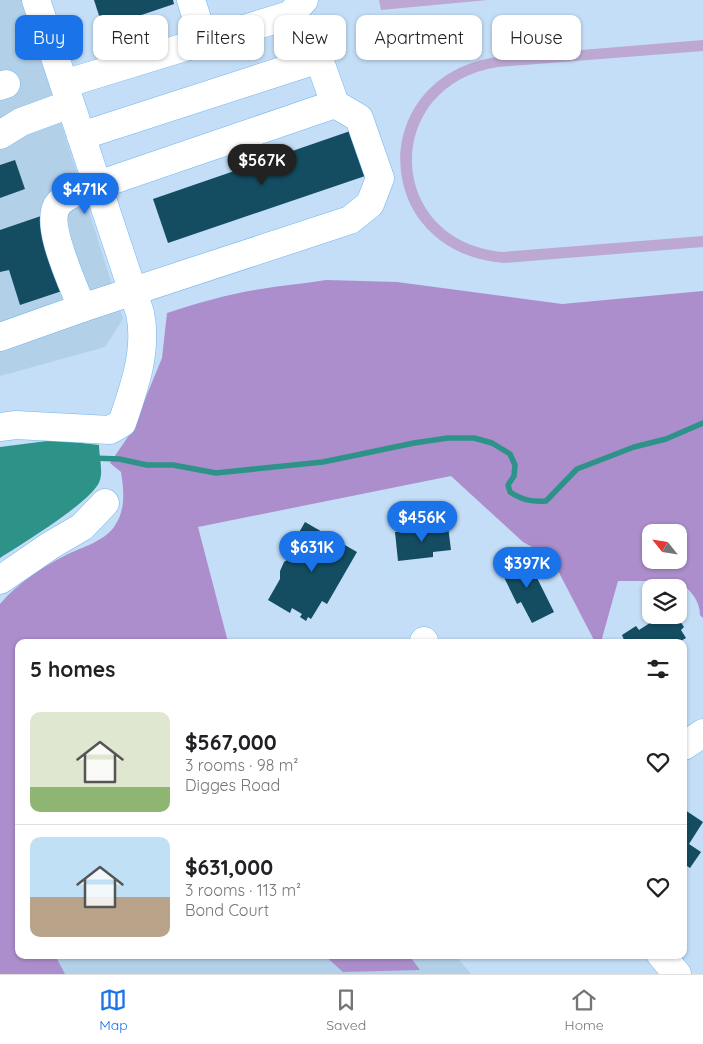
<!DOCTYPE html>
<meta charset="utf-8">
<style>
:root{--surface:#fff;--page:#f6f6f6;--text:#202124;--muted:#757577;--line:#e0e0e0;--accent:#1a73e8}
body{margin:0;font-family:Quicksand,sans-serif;background:var(--page);color:var(--text);height:100vh;display:flex;flex-direction:column;font-size:19px;white-space:nowrap}
*{box-sizing:border-box;margin:0}
p{font-size:16px;color:var(--muted)}
.icon{flex:none;width:28px;height:28px;fill:none;stroke:currentColor;stroke-width:2;stroke-linecap:round;stroke-linejoin:round}
.map{position:relative;flex:1;overflow:hidden}
.side{position:absolute;left:15px;top:639px;width:672px;height:320px;display:flex;flex-direction:column;background:var(--surface);border-radius:10px;box-shadow:0 1px 4px #0004}
.side>*{flex:none}
.top-card{position:absolute;left:15px;top:15px;width:674px;height:45px;display:flex;gap:10px}
.needle{width:32px;rotate:300deg}
.fabs{position:absolute;left:642px;top:524px;display:grid;gap:10px}
.fabs a{display:grid;place-items:center;width:45px;height:45px;border-radius:10px;background:var(--surface);box-shadow:0 1px 4px #0004;font-size:25px}
.price{position:absolute;translate:-50% -42px;padding:0 11px;border-radius:18px;background:var(--accent);color:#fff;font-size:16px;line-height:32px;filter:drop-shadow(0 1px 2px #0008)}
.price::after{content:'';position:absolute;left:50%;top:30px;width:15px;height:11px;margin-left:-8px;background:inherit;clip-path:polygon(0 0,100% 0,50% 100%)}
.price.active{background:#222;color:#fff}
ul{padding:0;list-style:none}
li{display:flex;align-items:center;gap:15px;height:125px;padding:0 15px}
li+li{border-top:1px solid var(--line)}
li span{display:grid;place-items:center;flex:none;width:140px;height:100px;border-radius:10px;color:#555}
li>.icon{margin-inline-start:auto}
span .icon{width:60px;height:60px;fill:#fffc;stroke-width:1}
li b{font-size:21px}
h2{display:flex;justify-content:space-between;align-items:center;height:60px;padding:0 15px;font-size:21px}
.chip{padding:0 18px;border-radius:10px;background:var(--surface);box-shadow:0 1px 4px #0004;font-size:18px;line-height:45px}
.chip.active{background:var(--accent);color:#fff}
.tabs{display:flex;justify-content:space-around;align-items:center;height:70px;border-top:1px solid var(--line);background:var(--surface);font-size:14px;color:var(--muted)}
.tabs a{display:grid;justify-items:center;gap:2px}
.tabs .active{color:var(--accent)}
.map>svg:first-child{display:block}
.built{fill:#b3d0e9}
.green{fill:#bca8d3}
.forest{fill:#ab8ecb;fill-rule:evenodd}
.water{fill:#2d9389}
.lines{fill:none;stroke-linecap:round;stroke-linejoin:round}
.stream{stroke:#2d9389;stroke-width:5.5}
.building{fill:#144d61}
.minor-casing{stroke:#71b5f0;stroke-width:29}
.minor{stroke:#fff;stroke-width:28}
</style>
<div class="map">
<svg width="703" height="974" viewBox="0 0 703 974">
<rect width="100%" height="100%" fill="#c3def6"/>
<g class="built">
<path d="M0,0H22L123,319L105,347L0,376Z"/>
<path d="M39,955H455L471,974H49Z"/>
</g>
<g class="green">
<path d="M379,0H488L381,10Z"/>
<path d="M703,40V51L498,67C381,85 384,241 503,252L703,236V247L504,263C369,252 365,76 497,57Z"/>
</g>
<g class="forest">
<path d="M326,280L397,282L562,304L703,291V618L700,615C700,600 690,590 679,581H618L601,642H595L554,563L543,553L523,542L451,476L198,527L228,642H19V955H55L65,974H0V604C19,582 42,567 68,554C83,547 104,541 114,527C126,510 124,491 121,472L110,463L132,431L162,358L167,313C198,303 229,294 261,289C282,285 304,284 326,280ZM651,532H679V560H651Z"/>
<path d="M324,955H409L420,970L343,972Z"/>
</g>
<path class="water" d="M55,440L99,445C99,455 103,471 100,480C95,500 20,545 0,558V447Z"/>
<g class="lines">
<path class="stream" d="M92,458L119,459L147,465H173L216,473L323,462L414,443L448,438H474L492,443L510,454L515,465L514,476L508,485L510,492C522,500 532,502 546,501L577,469L634,447L666,439L703,423"/>
</g>
<g class="building">
<path d="M94,0H173L174,4L103,28Z"/>
<path d="M356,129L371,174L168,243L153,199Z"/>
<path d="M15,160L25,189L0,198V165Z"/>
<path d="M41,216L65,290L20,305L9,270L0,272V230Z"/>
<path d="M305,522L357,552L327,604L322,601L311,619L308,617L306,621L300,617L302,614L292,608L290,613L268,600L280,579V571L284,562L293,556L305,563L307,561L306,559L310,553L293,543Z"/>
<path d="M446,526H448L451,550L433,552V557L398,561L395,532Z"/>
<path d="M526,556L554,612L532,623L521,602L517,604L500,569Z"/>
<path d="M651,611V615H676L684,627L681,630L686,638L679,642H620L624,640L622,635L636,626L639,630L653,621L649,613Z"/>
<path d="M685,810L703,822L689,844L701,852L690,868L684,864Z"/>
</g>
<g class="lines">
<defs>
<g id="minor">
<path d="M191,0L204,41"/>
<path d="M64,84L290,15L304,0"/>
<path d="M0,86L6,84"/>
<path d="M0,135L21,122L70,104"/>
<path d="M81,136L319,59L335,104L98,185C86,190 68,193 59,203C42,221 74,286 82,308L350,220L370,204L380,178L359,118L335,104"/>
<path d="M0,337L82,308"/>
<path d="M0,427L16,425L110,430L122,423C134,388 148,350 140,313L36,0"/>
<path d="M0,580L51,545L82,527L105,503"/>
<path d="M424,641V642"/>
<path d="M684,746L703,733"/>
<path d="M661,955L677,974"/>
</g>
</defs>
<use href="#minor" class="minor-casing"/>
<use href="#minor" class="minor"/>
</g>
</svg>
<div class="fabs">
<a><svg class="needle" viewBox="-14 -14 28 28"><path d="M0-13l5 13h-10z" fill="#e53935"/><path d="M0 13l5-13h-10z" fill="#757577"/></svg></a>
<a><svg class="icon" aria-label="layers" viewBox="0 0 24 24"><path d="M12 4l9 5-9 5-9-5zM3 14l9 5 9-5"/></svg></a>
</div>
<b class="price active" style="left:262px;top:186px">$567K</b>
<b class="price" style="left:85px;top:215px">$471K</b>
<b class="price" style="left:422px;top:543px">$456K</b>
<b class="price" style="left:312px;top:573px">$631K</b>
<b class="price" style="left:527px;top:589px">$397K</b>
<div class="top-card">
<a class="chip active">Buy</a>
<a class="chip">Rent</a>
<a class="chip">Filters</a>
<a class="chip">New</a>
<a class="chip">Apartment</a>
<a class="chip">House</a>
</div>
<section class="side">
<h2>5 homes<svg class="icon" aria-label="filters" viewBox="0 0 24 24"><path d="M4 7h16M4 17h16"/><circle cx="9" cy="7" r="2"/><circle cx="15" cy="17" r="2"/></svg></h2>
<ul>
<li><span style="background:linear-gradient(#dfe7d0 75%,#8fb573 0)"><svg class="icon" aria-label="home" viewBox="0 0 24 24"><path d="M3 11l9-7 9 7M6 9v11h12V9"/></svg></span><div><b>$567,000</b><p>3 rooms · 98 m²</p><p>Digges Road</p></div><svg class="icon" aria-label="heart" viewBox="0 0 24 24"><path d="M12 20l-8-8c-3-5 5-10 8-4 3-6 11-1 8 4z"/></svg></li>
<li><span style="background:linear-gradient(#bfe0f5 60%,#b9a48a 0)"><svg class="icon" aria-label="home" viewBox="0 0 24 24"><path d="M3 11l9-7 9 7M6 9v11h12V9"/></svg></span><div><b>$631,000</b><p>3 rooms · 113 m²</p><p>Bond Court</p></div><svg class="icon" aria-label="heart" viewBox="0 0 24 24"><path d="M12 20l-8-8c-3-5 5-10 8-4 3-6 11-1 8 4z"/></svg></li>
</ul>
</section>
</div>
<nav class="tabs">
<a class="active"><svg class="icon" aria-label="map" viewBox="0 0 24 24"><path d="M3 6l6-2 6 2 6-2v14l-6 2-6-2-6 2zM9 4v14M15 6v14"/></svg>Map</a>
<a><svg class="icon" aria-label="saved" viewBox="0 0 24 24"><path d="M7 4h10v16l-5-4-5 4z"/></svg>Saved</a>
<a><svg class="icon" aria-label="home" viewBox="0 0 24 24"><path d="M3 11l9-7 9 7M6 9v11h12V9"/></svg>Home</a>
</nav>
